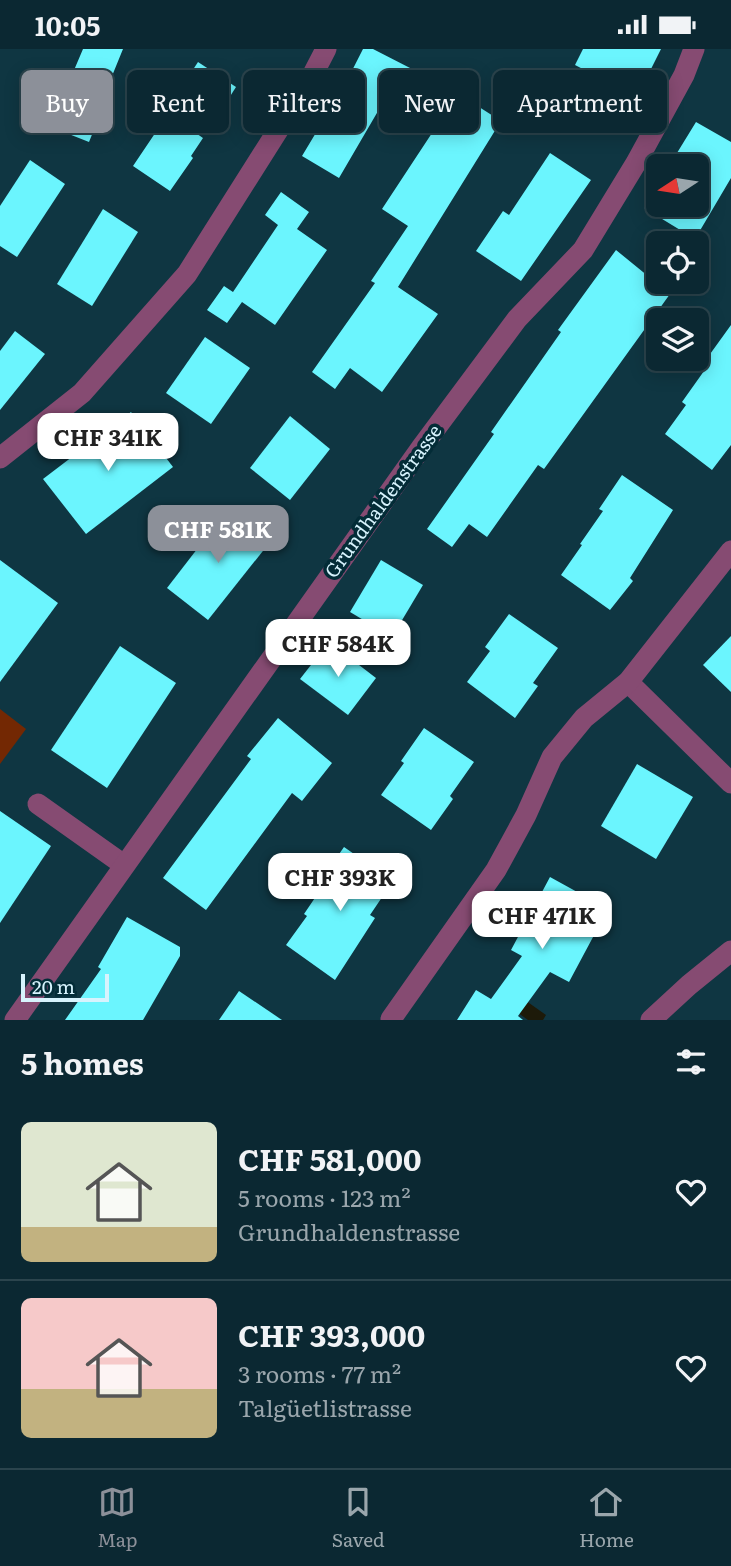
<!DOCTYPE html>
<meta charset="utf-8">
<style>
:root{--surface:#0b2832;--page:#19343e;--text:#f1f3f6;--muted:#9aa6ac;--line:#2b444d;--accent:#8c9099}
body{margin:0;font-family:Literata,serif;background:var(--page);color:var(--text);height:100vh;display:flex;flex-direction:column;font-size:26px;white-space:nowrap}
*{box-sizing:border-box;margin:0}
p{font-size:23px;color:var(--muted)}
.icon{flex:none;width:38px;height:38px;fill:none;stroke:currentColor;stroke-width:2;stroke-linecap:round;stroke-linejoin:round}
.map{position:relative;height:971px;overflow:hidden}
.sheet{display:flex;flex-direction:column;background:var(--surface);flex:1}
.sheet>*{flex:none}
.top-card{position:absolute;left:21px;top:21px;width:690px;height:63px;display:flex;gap:14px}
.needle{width:46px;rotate:258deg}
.fabs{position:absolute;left:646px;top:105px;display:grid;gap:14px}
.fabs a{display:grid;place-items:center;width:63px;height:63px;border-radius:10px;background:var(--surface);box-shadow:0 4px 18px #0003,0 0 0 2px var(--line);font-size:35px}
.scale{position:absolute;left:21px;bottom:18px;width:88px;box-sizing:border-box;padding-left:7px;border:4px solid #d7f3fd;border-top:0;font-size:19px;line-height:24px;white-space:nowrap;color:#d7f3fd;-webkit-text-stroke:5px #032c37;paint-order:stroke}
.price{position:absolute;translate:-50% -60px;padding:0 16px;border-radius:14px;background:#fff;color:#222;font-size:23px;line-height:46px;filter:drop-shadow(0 2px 4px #0008)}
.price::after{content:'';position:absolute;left:50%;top:42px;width:21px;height:16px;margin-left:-10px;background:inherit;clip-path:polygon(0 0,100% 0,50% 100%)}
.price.current{background:var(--accent);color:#fff}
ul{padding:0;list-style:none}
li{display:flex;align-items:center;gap:21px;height:175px;padding:0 21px}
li+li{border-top:2px solid var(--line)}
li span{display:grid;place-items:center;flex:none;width:196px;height:140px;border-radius:10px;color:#555}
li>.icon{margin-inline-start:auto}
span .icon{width:84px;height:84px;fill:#fffc;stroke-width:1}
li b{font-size:30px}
h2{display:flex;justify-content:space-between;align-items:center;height:84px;padding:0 21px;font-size:30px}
.chip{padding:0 24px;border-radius:10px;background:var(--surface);box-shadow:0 4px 18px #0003,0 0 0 2px var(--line);font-size:24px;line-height:63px}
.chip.current{background:var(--accent);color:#fff}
.status{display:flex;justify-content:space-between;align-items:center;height:49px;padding:0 35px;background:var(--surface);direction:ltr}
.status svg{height:19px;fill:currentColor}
.tabs{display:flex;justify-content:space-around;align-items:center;height:98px;border-top:2px solid var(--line);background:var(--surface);font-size:19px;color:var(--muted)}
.tabs a{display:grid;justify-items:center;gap:4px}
.tabs .current{color:var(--accent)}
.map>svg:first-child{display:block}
.green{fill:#732803}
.water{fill:#1d1a09}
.building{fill:#6bf5fe}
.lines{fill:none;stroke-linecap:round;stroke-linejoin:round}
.minor{stroke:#864b72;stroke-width:21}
.labels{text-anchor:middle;stroke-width:7;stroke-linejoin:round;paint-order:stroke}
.street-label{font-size:19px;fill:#d7f3fd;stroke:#032c37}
</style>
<div class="status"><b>10:05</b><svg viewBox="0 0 49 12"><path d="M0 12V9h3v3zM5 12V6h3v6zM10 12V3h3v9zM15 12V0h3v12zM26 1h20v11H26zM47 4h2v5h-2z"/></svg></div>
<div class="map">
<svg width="731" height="971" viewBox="0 0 731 971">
<rect width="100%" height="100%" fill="#0f3642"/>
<path class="green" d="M0,660L26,680L0,715Z"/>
<path class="water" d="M522,949L546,966L543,971H528L514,961Z"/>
<g class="building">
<path d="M83,0H123L101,54L104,56L89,93L51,78V68L63,38L66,40Z"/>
<path d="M363,0H373L451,40L501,72L398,238L438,265L382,343L350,319L335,340L312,323L375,234L371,232L408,177L382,160L432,84L381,57L339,129L302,107L329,62L331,63Z"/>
<path d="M583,0H661L637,48L575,16Z"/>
<path d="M198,13L236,38L222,60L183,36Z"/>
<path d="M168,65L203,89L191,107L193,109L170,142L133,117Z"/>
<path d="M696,73L731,93V129L695,190L644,159L658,136V156H696V117H669Z"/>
<path d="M550,104L591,131L521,232L476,202L503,162L509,166Z"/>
<path d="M30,111L65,135L17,208L0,197V157Z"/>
<path d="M281,143L309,163L297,180L327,201L275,276L242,253L227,274L207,261L224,237L233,243L278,176L265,166Z"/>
<path d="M103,160L138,183L92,257L57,235Z"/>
<path d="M616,201L670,245L544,420L538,416L487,488L469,475L452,498L427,480L494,385L491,383L561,283L558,281Z"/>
<path d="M731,276V396L712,421L665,385L686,356L682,353L704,322L700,319Z"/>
<path d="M15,282L45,305L0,361V302Z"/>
<path d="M205,288L250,319L211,375L166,344Z"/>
<path d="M131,363L173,418L86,485L43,430Z"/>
<path d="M290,367L330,400L290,451L250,419Z"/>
<path d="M622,426L673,461L630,529L633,532L610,561L561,526L582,496L580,495L603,462L599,460Z"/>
<path d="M228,460L270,493L208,571L167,539Z"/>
<path d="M0,511L58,554L0,633Z"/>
<path d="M381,511L423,536L392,588L350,563Z"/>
<path d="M509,565L558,599L533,634L538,637L515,669L467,633L490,602L485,598Z"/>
<path d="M731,587V643L703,616Z"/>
<path d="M329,593L376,629L348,666L300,630Z"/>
<path d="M120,597L176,634L107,739L51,701Z"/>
<path d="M278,669L332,714L302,752L292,744L206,861L163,829L251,710L247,707Z"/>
<path d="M424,679L474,713L450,747L453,750L431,781L381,746L404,714L401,712Z"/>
<path d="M637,715L693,748L656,810L601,777Z"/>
<path d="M0,762L51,797L0,874Z"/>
<path d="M344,798L393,832L370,866L375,869L335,931L286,896L307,867L304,865L325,834L321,831Z"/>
<path d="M550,828L608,860L569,933L550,923L518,967L523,971H457L476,941L491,950L522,907L511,901Z"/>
<path d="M127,868L180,898V907L143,971H65L101,920L98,918Z"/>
<path d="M239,942L282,971H219Z"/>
</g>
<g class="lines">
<g class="minor">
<path d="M0,409L82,344L187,225L311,29L326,0"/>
<path d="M628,633L731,734"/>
<path d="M38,755L124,816"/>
<path d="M391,970L496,821L526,766L552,708L584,669L628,633L731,502"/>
<path d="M15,971L421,399L517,270L583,201L636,114L684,26L694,0"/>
<path d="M651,971L689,936L731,902"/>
</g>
</g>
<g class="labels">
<g class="street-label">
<text transform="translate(383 452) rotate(-54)" y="7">Grundhaldenstrasse</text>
</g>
</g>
</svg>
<div class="fabs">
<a><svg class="needle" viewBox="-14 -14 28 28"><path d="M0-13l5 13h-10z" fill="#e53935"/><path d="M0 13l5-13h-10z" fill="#9aa6ac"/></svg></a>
<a><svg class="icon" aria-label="locate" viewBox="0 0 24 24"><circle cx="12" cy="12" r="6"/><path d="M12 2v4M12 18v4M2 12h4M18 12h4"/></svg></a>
<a><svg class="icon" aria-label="layers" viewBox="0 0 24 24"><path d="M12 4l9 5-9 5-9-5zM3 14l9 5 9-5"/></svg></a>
</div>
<div class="scale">20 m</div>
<b class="price" style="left:108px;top:424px">CHF 341K</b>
<b class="price current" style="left:218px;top:516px">CHF 581K</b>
<b class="price" style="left:338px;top:630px">CHF 584K</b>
<b class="price" style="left:340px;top:864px">CHF 393K</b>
<b class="price" style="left:542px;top:902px">CHF 471K</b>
<div class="top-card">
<a class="chip current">Buy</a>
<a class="chip">Rent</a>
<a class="chip">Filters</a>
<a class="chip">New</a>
<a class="chip">Apartment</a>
</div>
</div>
<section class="sheet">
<h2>5 homes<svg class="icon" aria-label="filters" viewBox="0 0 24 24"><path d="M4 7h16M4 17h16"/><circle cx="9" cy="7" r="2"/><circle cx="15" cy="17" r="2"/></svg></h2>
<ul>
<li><span style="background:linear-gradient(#dfe7d0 75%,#c2b280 0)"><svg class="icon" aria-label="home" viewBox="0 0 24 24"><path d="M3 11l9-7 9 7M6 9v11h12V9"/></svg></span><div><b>CHF 581,000</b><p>5 rooms · 123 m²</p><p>Grundhaldenstrasse</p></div><svg class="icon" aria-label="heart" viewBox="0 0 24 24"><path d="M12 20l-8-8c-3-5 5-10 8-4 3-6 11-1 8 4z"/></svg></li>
<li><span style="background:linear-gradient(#f6c9c9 65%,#c2b280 0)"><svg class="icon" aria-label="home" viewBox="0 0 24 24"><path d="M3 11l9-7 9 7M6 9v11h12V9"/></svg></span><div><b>CHF 393,000</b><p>3 rooms · 77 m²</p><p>Talgüetlistrasse</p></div><svg class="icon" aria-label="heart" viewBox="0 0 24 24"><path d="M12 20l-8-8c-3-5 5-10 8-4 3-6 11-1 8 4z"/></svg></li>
</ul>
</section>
<nav class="tabs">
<a class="current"><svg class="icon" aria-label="map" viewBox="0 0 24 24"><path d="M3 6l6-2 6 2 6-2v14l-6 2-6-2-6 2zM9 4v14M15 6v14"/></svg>Map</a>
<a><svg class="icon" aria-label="saved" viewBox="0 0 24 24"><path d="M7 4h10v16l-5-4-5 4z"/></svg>Saved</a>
<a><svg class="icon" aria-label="home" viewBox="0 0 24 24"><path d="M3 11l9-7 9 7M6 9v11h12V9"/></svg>Home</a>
</nav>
